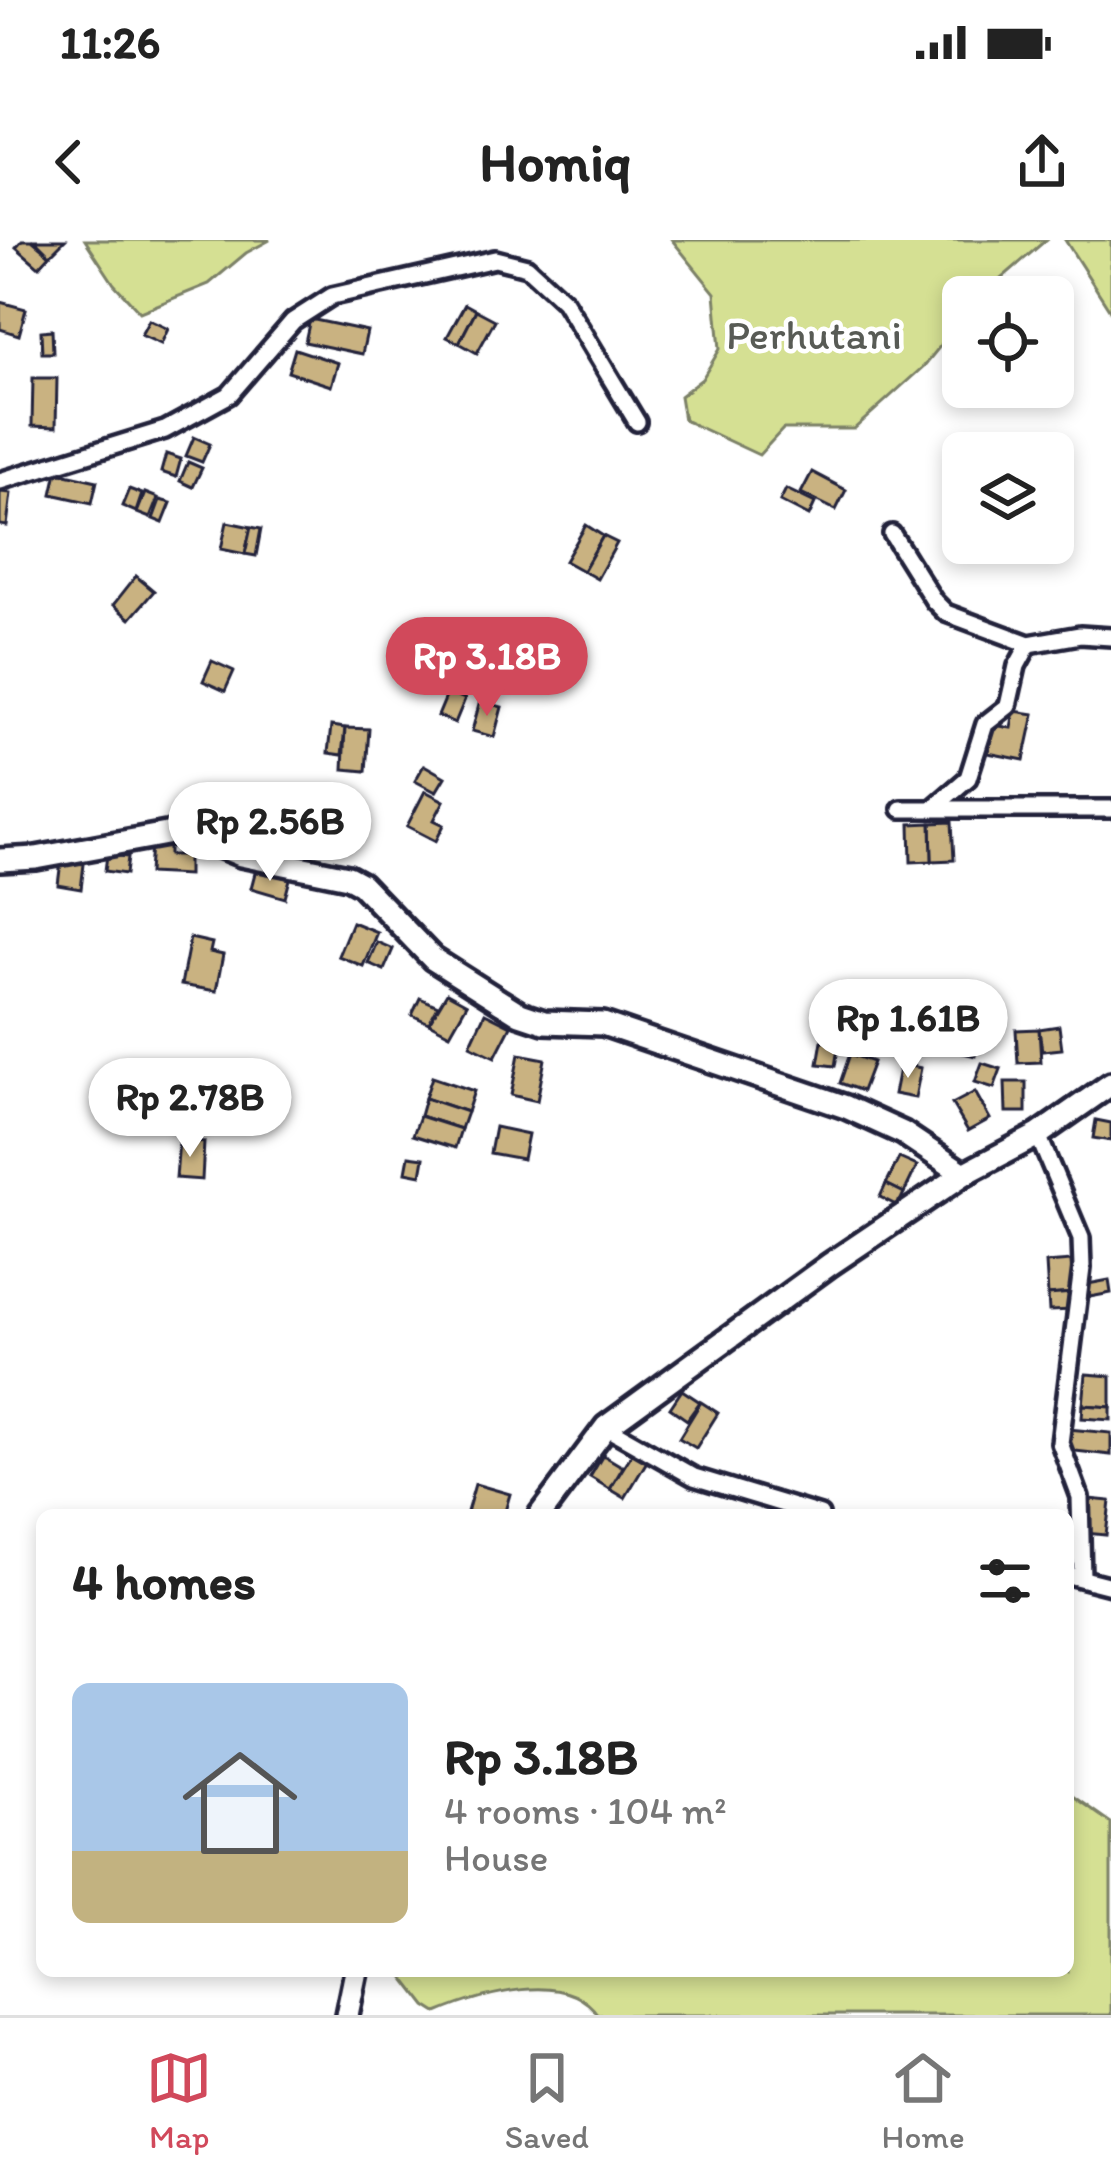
<!DOCTYPE html>
<meta charset="utf-8">
<style>
:root{--surface:#fff;--page:#f2f2f2;--text:#222;--muted:#767676;--line:#e0e0e0;--accent:#d1495b}
body{margin:0;font-family:Itim,sans-serif;background:var(--page);color:var(--text);height:100vh;display:flex;flex-direction:column;font-size:45px;white-space:nowrap}
*{box-sizing:border-box;margin:0}
p{font-size:39px;color:var(--muted)}
.icon{flex:none;width:66px;height:66px;fill:none;stroke:currentColor;stroke-width:2;stroke-linecap:round;stroke-linejoin:round}
.map{position:relative;flex:1;overflow:hidden}
.side{position:absolute;left:36px;top:1269px;width:1038px;height:468px;display:flex;flex-direction:column;background:var(--surface);border-radius:18px;box-shadow:0 6px 18px #0003}
.side>*{flex:none}
.buttons{position:absolute;left:942px;top:36px;display:grid;gap:24px}
.buttons a{display:grid;place-items:center;width:132px;height:132px;border-radius:18px;background:var(--surface);box-shadow:0 6px 18px #0003;font-size:60px}
.price{position:absolute;translate:-50% -102px;padding:0 27px;border-radius:42px;background:#fff;color:#222;font-size:39px;line-height:78px;filter:drop-shadow(0 3px 6px #0008)}
.price::after{content:'';position:absolute;left:50%;top:72px;width:36px;height:27px;margin-left:-18px;background:inherit;clip-path:polygon(0 0,100% 0,50% 100%)}
.price.current{background:var(--accent);color:#fff}
ul{padding:0;list-style:none}
li{display:flex;align-items:center;gap:36px;height:300px;padding:0 36px}
li+li{border-top:3px solid var(--line)}
li span{display:grid;place-items:center;flex:none;width:336px;height:240px;border-radius:18px;color:#555}
li>.icon{margin-inline-start:auto}
span .icon{width:144px;height:144px;fill:#fffc;stroke-width:1}
li b{font-size:51px}
h2{display:flex;justify-content:space-between;align-items:center;height:144px;padding:0 36px;font-size:51px}
.status{display:flex;justify-content:space-between;align-items:center;height:84px;padding:0 60px;background:var(--surface);direction:ltr}
.status svg{height:33px;fill:currentColor}
header{display:flex;justify-content:space-between;align-items:center;height:156px;padding:0 36px;background:var(--surface);font-size:54px;font-weight:700}
.menu{display:flex;justify-content:space-around;align-items:center;height:168px;border-top:3px solid var(--line);background:var(--surface);font-size:33px;color:var(--muted)}
.menu a{display:grid;justify-items:center;gap:6px}
.menu .current{color:var(--accent)}
.map>svg:first-child{display:block}
.green{fill:#d5e093;stroke:#7c8167;stroke-width:3}
.building{fill:#c9b281;stroke:#22223b;stroke-width:3}
.lines{fill:none;stroke-linecap:round;stroke-linejoin:round}
.street-casing{stroke:#22223b;stroke-width:24}
.secondary-casing{stroke:#22223b;stroke-width:30}
.street{stroke:#fff;stroke-width:15}
.secondary{stroke:#fff;stroke-width:21}
.labels{text-anchor:middle;stroke-width:9;stroke-linejoin:round;paint-order:stroke}
.park-label{font-size:42px;fill:#585b55;stroke:#fff}
</style>
<div class="status"><b>11:26</b><svg viewBox="0 0 49 12"><path d="M0 12V9h3v3zM5 12V6h3v6zM10 12V3h3v9zM15 12V0h3v12zM26 1h20v11H26zM47 4h2v5h-2z"/></svg></div>
<header><svg class="icon" aria-label="back" viewBox="0 0 24 24"><path d="M15 5l-7 7 7 7"/></svg>Homiq<svg class="icon" aria-label="share" viewBox="0 0 24 24"><path d="M12 15V3M7 8l5-5 5 5M5 13v7h14v-7"/></svg></header>
<div class="map">
<svg width="1111" height="1775" viewBox="0 0 1111 1775">
<rect width="100%" height="100%" fill="#fff"/>
<filter id="ink" filterUnits="userSpaceOnUse"><feTurbulence type="fractalNoise" baseFrequency=".00833" numOctaves="2"/><feDisplacementMap in="SourceGraphic" scale="24" xChannelSelector="R" yChannelSelector="G"/><feConvolveMatrix kernelMatrix="1 2 1 2 8 2 1 2 1" color-interpolation-filters="sRGB"/></filter>
<g filter="url(#ink)">
<g class="green">
<path d="M85,0H270L246,13L209,44L140,72L114,44Z"/>
<path d="M672,0H1046L980,57H963V78L924,126L854,189H783L759,215L684,180L680,156L702,139L720,109L715,53Z"/>
<path d="M1065,0H1111V72Z"/>
<path d="M1068,1553L1111,1583V1775H598C567,1728 480,1755 437,1773L426,1766L402,1735V1731H1068Z"/>
</g>
<g class="building">
<path d="M22,0H32L50,15L39,27L16,7Z"/>
<path d="M35,0H65L50,15Z"/>
<path d="M0,62L26,69L19,95L0,89Z"/>
<path d="M465,64L476,70L459,103L447,97Z"/>
<path d="M476,70L495,80L477,113L459,103Z"/>
<path d="M310,79L367,91L362,114L305,102Z"/>
<path d="M149,80L168,89L161,104L141,95Z"/>
<path d="M52,90L53,113H42L41,91Z"/>
<path d="M295,109L338,123L331,146L288,132Z"/>
<path d="M33,138H57L56,187L32,186Z"/>
<path d="M194,197L210,204L202,222L186,216Z"/>
<path d="M166,214L181,219L176,237L161,232Z"/>
<path d="M188,222L202,228L193,247L180,241Z"/>
<path d="M57,232L97,241L92,263L52,254Z"/>
<path d="M812,232L846,250L836,270L801,253Z"/>
<path d="M129,249L142,254L136,272L122,266Z"/>
<path d="M786,249L815,263L809,276L780,261Z"/>
<path d="M0,252L11,253L7,286L0,285Z"/>
<path d="M145,253L158,258L150,278L137,273Z"/>
<path d="M160,260L171,263L163,283L153,279Z"/>
<path d="M227,282L251,287L245,314L221,309Z"/>
<path d="M586,285L603,296L583,331L565,321Z"/>
<path d="M251,287L261,289L256,316L245,314Z"/>
<path d="M603,296L617,303L597,339L583,331Z"/>
<path d="M136,336L154,351L130,379L113,365Z"/>
<path d="M212,421L234,431L225,451L203,441Z"/>
<path d="M448,452L465,459L455,483L438,476Z"/>
<path d="M480,461L502,467L494,497L472,491Z"/>
<path d="M1014,471L1034,474L1024,520L988,513L994,485L1011,488Z"/>
<path d="M331,486L345,488L342,515L328,513Z"/>
<path d="M345,488L369,489L366,531L343,529Z"/>
<path d="M424,525L445,537L436,552L415,541Z"/>
<path d="M425,551L444,561L434,580L444,585L436,601L407,586Z"/>
<path d="M952,582L954,620L932,621L931,583Z"/>
<path d="M931,583L932,621L911,622L910,584Z"/>
<path d="M151,603L169,604V615H188V635L149,633Z"/>
<path d="M107,615L128,617L126,634L105,631Z"/>
<path d="M61,621L84,624L81,649L58,645Z"/>
<path d="M256,629L290,639L285,658L251,648Z"/>
<path d="M352,682L377,692L363,726L338,716Z"/>
<path d="M190,698L212,703L210,712L223,715L216,751L181,745Z"/>
<path d="M377,702L393,709L384,730L368,723Z"/>
<path d="M840,744L867,749L862,772L836,767Z"/>
<path d="M447,753L467,764L450,794L429,783Z"/>
<path d="M420,758L438,766L429,783L412,775Z"/>
<path d="M485,773L511,786L495,817L470,805Z"/>
<path d="M944,776L961,780L955,811L937,808Z"/>
<path d="M961,780L981,784L975,816L955,811Z"/>
<path d="M1059,786L1062,809L1042,811L1039,789Z"/>
<path d="M1039,789L1041,822L1018,823L1016,790Z"/>
<path d="M822,801L839,803L835,826L818,824Z"/>
<path d="M519,814L545,819L537,861L511,855Z"/>
<path d="M850,814L873,822L862,851L840,843Z"/>
<path d="M982,823L1001,829L994,848L975,842Z"/>
<path d="M900,824L921,828L915,858L894,854Z"/>
<path d="M432,837L474,851L467,872L425,858Z"/>
<path d="M1005,842H1026V872H1006Z"/>
<path d="M975,852L990,879L968,891L952,864Z"/>
<path d="M425,858L467,872L461,889L420,876Z"/>
<path d="M420,876L461,889L455,908L413,895Z"/>
<path d="M1096,880L1111,883V901L1093,898Z"/>
<path d="M495,887L528,894L523,919L490,913Z"/>
<path d="M179,900L204,902L202,940L176,938Z"/>
<path d="M409,916L424,918L421,935L406,932Z"/>
<path d="M899,918L917,926L904,953L886,944Z"/>
<path d="M886,944L904,953L898,966L880,957Z"/>
<path d="M1071,1021L1073,1053L1048,1055L1046,1023Z"/>
<path d="M1109,1040L1111,1053L1090,1057L1088,1044Z"/>
<path d="M1073,1053L1074,1070L1049,1071L1048,1055Z"/>
<path d="M1086,1134L1111,1136V1167L1083,1165Z"/>
<path d="M682,1150L700,1162L687,1180L670,1168Z"/>
<path d="M701,1162L718,1173L696,1208L679,1198Z"/>
<path d="M1083,1165L1111,1167V1180L1082,1178Z"/>
<path d="M1068,1189L1111,1193V1215L1066,1210Z"/>
<path d="M635,1209L649,1218L625,1258L610,1249Z"/>
<path d="M603,1215L623,1227L610,1249L590,1237Z"/>
<path d="M475,1244L510,1254L504,1275L467,1272Z"/>
<path d="M1089,1259L1110,1261L1106,1295L1085,1293Z"/>
</g>
<g class="lines">
<defs>
<g id="street">
<path d="M0,241L165,190L229,155L293,81L332,56L495,19L527,27L564,61L637,182"/>
<path d="M892,294L934,361L946,373L1029,404L1080,395L1111,397"/>
<path d="M901,569H1111"/>
<path d="M932,569L968,538L985,484L1008,466L1017,426L1029,404"/>
<path d="M1038,895L1081,998L1082,1028L1060,1203L1080,1257L1082,1338"/>
<path d="M606,1187L694,1237L820,1275"/>
<path d="M1068,1335L1111,1346"/>
</g>
<g id="secondary">
<path d="M0,620L36,618L183,591L241,615L348,637L361,644L433,719L520,774L544,782L603,784L846,867L903,893L964,934"/>
<path d="M540,1275L606,1187L829,1025L964,934L1038,895L1111,844"/>
<path d="M347,1775L356,1731"/>
</g>
</defs>
<use href="#street" class="street-casing"/>
<use href="#secondary" class="secondary-casing"/>
<use href="#street" class="street"/>
<use href="#secondary" class="secondary"/>
</g>
</g>
<g class="labels">
<g class="park-label">
<text x="814" y="109">Perhutani</text>
</g>
</g>
</svg>
<div class="buttons">
<a><svg class="icon" aria-label="locate" viewBox="0 0 24 24"><circle cx="12" cy="12" r="6"/><path d="M12 2v4M12 18v4M2 12h4M18 12h4"/></svg></a>
<a><svg class="icon" aria-label="layers" viewBox="0 0 24 24"><path d="M12 4l9 5-9 5-9-5zM3 14l9 5 9-5"/></svg></a>
</div>
<b class="price current" style="left:487px;top:479px">Rp 3.18B</b>
<b class="price" style="left:270px;top:644px">Rp 2.56B</b>
<b class="price" style="left:908px;top:841px">Rp 1.61B</b>
<b class="price" style="left:190px;top:920px">Rp 2.78B</b>
<section class="side">
<h2>4 homes<svg class="icon" aria-label="filters" viewBox="0 0 24 24"><path d="M4 7h16M4 17h16"/><circle cx="9" cy="7" r="2"/><circle cx="15" cy="17" r="2"/></svg></h2>
<ul>
<li><span style="background:linear-gradient(#a9c7e8 70%,#c2b280 0)"><svg class="icon" aria-label="home" viewBox="0 0 24 24"><path d="M3 11l9-7 9 7M6 9v11h12V9"/></svg></span><div><b>Rp 3.18B</b><p>4 rooms · 104 m²</p><p>House</p></div></li>
</ul>
</section>
</div>
<nav class="menu">
<a class="current"><svg class="icon" aria-label="map" viewBox="0 0 24 24"><path d="M3 6l6-2 6 2 6-2v14l-6 2-6-2-6 2zM9 4v14M15 6v14"/></svg>Map</a>
<a><svg class="icon" aria-label="saved" viewBox="0 0 24 24"><path d="M7 4h10v16l-5-4-5 4z"/></svg>Saved</a>
<a><svg class="icon" aria-label="home" viewBox="0 0 24 24"><path d="M3 11l9-7 9 7M6 9v11h12V9"/></svg>Home</a>
</nav>
